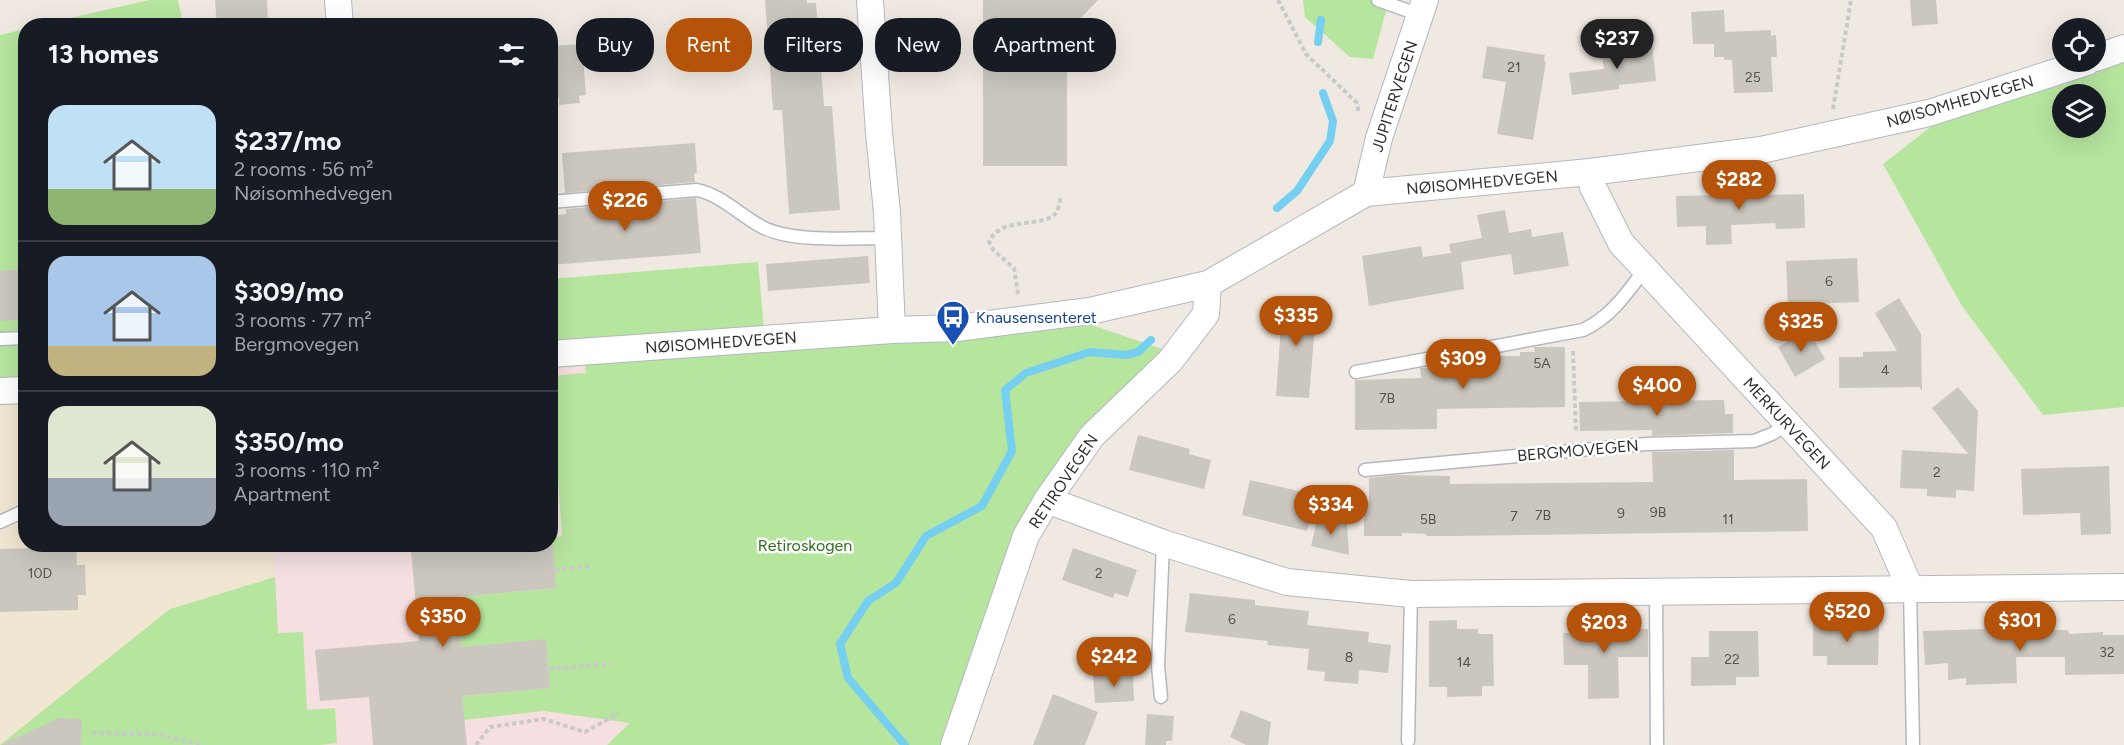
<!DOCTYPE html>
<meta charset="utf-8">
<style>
:root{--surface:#171b24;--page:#242831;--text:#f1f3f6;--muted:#9ea1a6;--line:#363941;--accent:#b45309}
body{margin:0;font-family:Figtree,sans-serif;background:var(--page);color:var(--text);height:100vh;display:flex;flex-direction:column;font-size:22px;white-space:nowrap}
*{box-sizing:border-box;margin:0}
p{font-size:20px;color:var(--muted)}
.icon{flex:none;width:33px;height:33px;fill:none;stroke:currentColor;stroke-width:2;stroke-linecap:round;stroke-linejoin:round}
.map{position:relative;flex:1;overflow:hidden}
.sheet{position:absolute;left:18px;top:18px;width:540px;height:534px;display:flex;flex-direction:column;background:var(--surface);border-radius:24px;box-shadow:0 6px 24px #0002}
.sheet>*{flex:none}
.banner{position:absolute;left:576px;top:18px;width:570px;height:54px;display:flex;gap:12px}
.buttons{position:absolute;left:2052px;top:18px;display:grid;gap:12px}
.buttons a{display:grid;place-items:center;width:54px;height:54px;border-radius:50%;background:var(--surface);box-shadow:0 6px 24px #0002;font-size:30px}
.price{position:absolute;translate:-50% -51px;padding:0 14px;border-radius:21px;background:var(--accent);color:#fff;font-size:20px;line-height:39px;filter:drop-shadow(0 2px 3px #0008)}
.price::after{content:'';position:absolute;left:50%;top:36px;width:18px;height:14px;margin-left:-9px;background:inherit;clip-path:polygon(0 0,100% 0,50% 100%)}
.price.selected{background:#222;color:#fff}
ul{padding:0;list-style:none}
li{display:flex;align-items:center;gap:18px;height:150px;padding:0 30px}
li+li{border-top:2px solid var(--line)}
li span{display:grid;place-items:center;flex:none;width:168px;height:120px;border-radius:18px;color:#555}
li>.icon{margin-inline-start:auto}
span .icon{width:72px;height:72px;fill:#fffc;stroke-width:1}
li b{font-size:26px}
h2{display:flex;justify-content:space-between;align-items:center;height:72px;padding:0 30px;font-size:26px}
.pill{padding:0 21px;border-radius:24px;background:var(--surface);box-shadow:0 6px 24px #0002;font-size:21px;line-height:54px}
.pill.selected{background:var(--accent);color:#fff}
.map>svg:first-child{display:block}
.education{fill:#f0e6d1}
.medical{fill:#f5dfe0}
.green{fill:#b6e59e;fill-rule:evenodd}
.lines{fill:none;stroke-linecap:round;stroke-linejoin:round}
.stream{stroke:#75cff0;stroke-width:8}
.building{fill:#cbc7bf}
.service-casing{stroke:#b4b7c1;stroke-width:15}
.minor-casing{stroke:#b4b7c1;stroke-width:28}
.path{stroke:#c9c9c9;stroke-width:4;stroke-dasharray:4.5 3;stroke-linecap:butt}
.service{stroke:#fff;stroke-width:12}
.minor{stroke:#fff;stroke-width:26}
.labels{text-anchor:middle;stroke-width:5;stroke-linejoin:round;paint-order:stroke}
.number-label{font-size:14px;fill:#555452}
.street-label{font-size:16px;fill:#2e2e2e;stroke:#fff}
.transit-label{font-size:16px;fill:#164399;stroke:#fff;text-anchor:start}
.park-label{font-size:16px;fill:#2c6e1b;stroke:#fff}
</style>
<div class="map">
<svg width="2124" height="745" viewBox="0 0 2124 745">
<rect width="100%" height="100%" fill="#efe9e1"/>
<path class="education" d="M25,401L26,544L273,545L275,577L170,609L0,745V403Z"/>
<path class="medical" d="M585,366L630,723L607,745H0L170,609L275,577L273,545L550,544L551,368Z"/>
<g class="green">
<path d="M149,0H178L183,25H40Z"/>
<path d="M1303,0H1389L1373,59L1350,57L1305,17Z"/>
<path d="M25,29V401L0,403V35Z"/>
<path d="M2124,59V407L2043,415L1962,306L1883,164L1932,126L2097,73ZM2062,94H2096V128H2062Z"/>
<path d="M758,262L766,352L959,338L1086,323L1165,350L1085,425L943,745H607L630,723L544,711L464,720L462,696L550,688L546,640L461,647L457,597L556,588L552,538L562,536L551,376L586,373L585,366L551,368V279Z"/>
<path d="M275,577L278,633L303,632L307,710L335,708L337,743L320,745H0L170,609Z"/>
</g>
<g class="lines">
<g class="stream">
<path d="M1318,42L1321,20"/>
<path d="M1277,208L1297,191L1330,141L1333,121L1323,93"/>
<path d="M905,745L848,678L840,644L868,601L896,583L926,536L982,506L1012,451L1005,390L1026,373L1090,352L1126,355L1138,352L1151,340"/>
</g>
</g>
<g class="building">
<path d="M215,0H267L268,26H217Z"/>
<path d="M765,0H807V3H816L824,106H832L840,210L789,214L782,110H773Z"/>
<path d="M983,0H1098L1067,32V166H983Z"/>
<path d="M1910,0H1936L1938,24L1912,26Z"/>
<path d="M1724,10L1725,32L1771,30V36L1776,35L1777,57H1771L1773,92L1734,93L1732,60H1724V57H1714V44H1693L1691,12Z"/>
<path d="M1652,43L1656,81L1619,85V89L1572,95L1569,73L1604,69L1601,50Z"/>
<path d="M582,44L586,95L579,96L580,103L559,105V98L550,99V46Z"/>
<path d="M1487,46L1545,55L1544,61L1546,62L1533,140L1497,134L1506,82L1482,78Z"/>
<path d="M695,143L697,173L694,174L695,182L565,193L562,153Z"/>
<path d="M1764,185V194L1766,195L1804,194L1805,228L1776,229L1775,223L1731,225L1732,244L1706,245V226L1677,227L1676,196L1726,195V186Z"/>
<path d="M696,198L701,253L550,265V216L566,214V209Z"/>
<path d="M1505,210L1509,233L1531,229L1532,237L1563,232L1569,266L1514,275L1511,254L1461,262L1464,289L1369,306L1362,256L1421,246L1423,257L1451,253L1449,244L1482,238L1477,215Z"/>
<path d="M868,256L870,283L768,291L766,264Z"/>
<path d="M1857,258L1859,302L1788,305L1786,261Z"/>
<path d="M26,269V319L0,321V271Z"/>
<path d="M1283,297L1317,300L1309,398L1276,396Z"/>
<path d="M1899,298L1921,334L1922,391L1919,387L1839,388V357H1863V352L1897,351L1875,313Z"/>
<path d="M1808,330L1825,359L1795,377L1778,347Z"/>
<path d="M1534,347H1565V407L1437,409V429L1355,430V380L1421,378L1420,368L1469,367V360L1487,356H1520V352H1535Z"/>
<path d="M1958,387L1978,411L1974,491L1956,490V498L1927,496V489L1900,488L1902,450L1968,454L1932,408Z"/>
<path d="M1724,400L1725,414H1733V433L1652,436V430L1580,431L1579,402Z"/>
<path d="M1138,435L1190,449L1189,454L1211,460L1204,489L1129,470Z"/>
<path d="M1734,450V480L1807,479L1808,531L1451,536H1426V534L1402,533V536H1364V502H1369V478L1397,475L1450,476V484L1653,482L1652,452Z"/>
<path d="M2109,466L2111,534L2081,535L2080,513L2023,515L2021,469Z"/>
<path d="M1250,480L1316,495L1307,531L1242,515Z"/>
<path d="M1318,516L1347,523L1349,555L1311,546Z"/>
<path d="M478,544H553L556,588L457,597L461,647L546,639L550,688L462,696L467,745H373L369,697L320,701L315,650L419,641L411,550Z"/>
<path d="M76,547L77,565H85L86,595H78V610L0,612V549Z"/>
<path d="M1073,548L1137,570L1128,597L1115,593L1113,598L1062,580Z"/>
<path d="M1190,593L1255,600V605L1309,611L1307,625L1369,632L1368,642L1391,645L1388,673L1359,670L1358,684L1324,681L1325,672L1307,670L1309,649L1267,645L1268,641L1185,632Z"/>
<path d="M2016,618V631L2068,630L2069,634L2103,632V635H2124V674L2065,675V657H2016L2017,683L1966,685V678L1948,680V663L1925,665L1923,631L1984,629V621Z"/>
<path d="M1457,620V629H1478V634H1493L1494,686H1482V696L1447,697V687H1429V621Z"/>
<path d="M1588,621H1618V629H1648V657H1618L1619,698L1588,699V665H1564L1563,633H1588Z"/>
<path d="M1813,622H1879L1878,665H1827V656H1813Z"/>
<path d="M1709,631H1758L1759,677H1736V685L1691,686V657H1709Z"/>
<path d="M1133,673L1134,701L1095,703L1093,675Z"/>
<path d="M1053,694L1098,712L1085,745H1033Z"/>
<path d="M1241,710L1271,722L1268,745H1246L1230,737Z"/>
<path d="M1147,714L1174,716L1172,741H1166V745H1145Z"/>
<path d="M59,718L82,719L81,745H1Z"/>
</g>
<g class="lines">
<defs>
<g id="service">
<path d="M1378,0L1420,15"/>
<path d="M550,202L697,190C721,195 740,215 762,227C793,243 852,238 887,238"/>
<path d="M0,339L26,338"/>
<path d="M1356,372L1583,330C1611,317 1627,293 1645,269"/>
<path d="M1365,470L1646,444L1754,441L1772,434L1788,424"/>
<path d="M0,522L26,510"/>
<path d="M1910,588L1913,745"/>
<path d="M1656,591L1657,745"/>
<path d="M1161,697L1158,666L1163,543"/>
<path d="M1408,741L1411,594"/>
</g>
<g id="minor">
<path d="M338,0L340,26"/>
<path d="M870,0L879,133L887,212L892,330"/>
<path d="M2096,58L2124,48"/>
<path d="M1590,172L1593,187L1621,243L1884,528L1910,588"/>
<path d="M1366,193L1379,138L1425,0"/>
<path d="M550,354L892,330L957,328L1090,311L1208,284L1366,193L1590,172L1761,150L1929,113L2087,62"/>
<path d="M0,391L26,390"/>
<path d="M1047,500L1163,543L1287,582L1411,594L2124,587"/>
<path d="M954,745L1026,536L1047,500L1092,436L1170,361L1206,314L1208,284"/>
</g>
</defs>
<use href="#service" class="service-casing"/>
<use href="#minor" class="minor-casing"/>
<g class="path">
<path d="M1278,0L1306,54L1357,103L1359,113"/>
<path d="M1833,109L1851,0"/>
<path d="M1018,294L1014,268L994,251L989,242C1000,215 1043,229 1056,213C1059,209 1060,200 1061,195"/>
<path d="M1573,351L1576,431"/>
<path d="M555,570L592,566"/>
<path d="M549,669L610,664"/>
<path d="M92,733L156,734L203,745"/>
<path d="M476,745L490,727L544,719L585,732L619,713"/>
</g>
<use href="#service" class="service"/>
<use href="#minor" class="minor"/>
</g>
<defs>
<symbol id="bus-pin" viewBox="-11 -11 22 30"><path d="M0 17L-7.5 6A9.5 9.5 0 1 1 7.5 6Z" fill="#1a4fb4" stroke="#fff"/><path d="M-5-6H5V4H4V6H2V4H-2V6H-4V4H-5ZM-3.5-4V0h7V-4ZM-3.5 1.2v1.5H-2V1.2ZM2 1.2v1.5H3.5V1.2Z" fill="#fff"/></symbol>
</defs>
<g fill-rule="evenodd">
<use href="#bus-pin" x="934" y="298" width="38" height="52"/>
</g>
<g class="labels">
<g class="number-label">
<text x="1514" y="72">21</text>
<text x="1753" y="82">25</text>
<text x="1829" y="286">6</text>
<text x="1542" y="368">5A</text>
<text x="1885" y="375">4</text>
<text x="1387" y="403">7B</text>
<text x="1937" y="477">2</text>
<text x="1658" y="517">9B</text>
<text x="1621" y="518">9</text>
<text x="1543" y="520">7B</text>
<text x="1514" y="521">7</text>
<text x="1428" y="524">5B</text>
<text x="1728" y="524">11</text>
<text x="40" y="578">10D</text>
<text x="1099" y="578">2</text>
<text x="1232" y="624">6</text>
<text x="2107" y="657">32</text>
<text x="1349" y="662">8</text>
<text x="1732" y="664">22</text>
<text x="1464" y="667">14</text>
</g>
<g class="street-label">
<text transform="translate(1394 96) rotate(-72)" y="6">JUPITERVEGEN</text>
<text transform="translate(1960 101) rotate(-16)" y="6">NØISOMHEDVEGEN</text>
<text transform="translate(1482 182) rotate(-5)" y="6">NØISOMHEDVEGEN</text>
<text transform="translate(721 342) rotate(-4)" y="6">NØISOMHEDVEGEN</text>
<text transform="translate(1787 423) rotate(47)" y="6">MERKURVEGEN</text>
<text transform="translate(1578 450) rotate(-5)" y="6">BERGMOVEGEN</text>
<text transform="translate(1063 481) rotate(-56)" y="6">RETIROVEGEN</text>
</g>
<g class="transit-label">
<text x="976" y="323">Knausensenteret</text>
</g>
<g class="park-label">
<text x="805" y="551">Retiroskogen</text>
</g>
</g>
</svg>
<div class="buttons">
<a><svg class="icon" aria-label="locate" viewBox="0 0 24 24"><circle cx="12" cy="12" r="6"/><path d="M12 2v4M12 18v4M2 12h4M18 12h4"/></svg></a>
<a><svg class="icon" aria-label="layers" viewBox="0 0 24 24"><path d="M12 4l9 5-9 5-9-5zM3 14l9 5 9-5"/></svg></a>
</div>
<b class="price selected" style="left:1617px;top:70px">$237</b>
<b class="price" style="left:1739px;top:211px">$282</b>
<b class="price" style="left:625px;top:232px">$226</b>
<b class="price" style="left:1296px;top:347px">$335</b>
<b class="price" style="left:1801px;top:353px">$325</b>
<b class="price" style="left:1463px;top:390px">$309</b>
<b class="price" style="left:1657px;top:417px">$400</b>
<b class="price" style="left:1331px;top:536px">$334</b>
<b class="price" style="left:1847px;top:643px">$520</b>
<b class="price" style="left:443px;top:648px">$350</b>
<b class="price" style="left:2020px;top:652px">$301</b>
<b class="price" style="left:1604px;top:654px">$203</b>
<b class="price" style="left:1114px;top:688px">$242</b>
<div class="banner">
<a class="pill">Buy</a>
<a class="pill selected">Rent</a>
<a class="pill">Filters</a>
<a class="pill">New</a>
<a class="pill">Apartment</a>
</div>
<section class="sheet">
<h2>13 homes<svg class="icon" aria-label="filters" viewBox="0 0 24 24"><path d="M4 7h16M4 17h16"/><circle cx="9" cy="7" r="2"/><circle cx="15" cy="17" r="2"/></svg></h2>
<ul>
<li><span style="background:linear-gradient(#bfe0f5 70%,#8fb573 0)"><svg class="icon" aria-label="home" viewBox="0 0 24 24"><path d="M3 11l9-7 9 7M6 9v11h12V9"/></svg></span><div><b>$237/mo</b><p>2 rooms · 56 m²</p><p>Nøisomhedvegen</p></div></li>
<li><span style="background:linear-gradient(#a9c7e8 75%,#c2b280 0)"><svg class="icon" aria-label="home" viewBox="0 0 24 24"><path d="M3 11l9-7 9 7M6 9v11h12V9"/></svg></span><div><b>$309/mo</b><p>3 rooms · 77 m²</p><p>Bergmovegen</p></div></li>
<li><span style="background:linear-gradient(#dfe7d0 60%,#9aa5b1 0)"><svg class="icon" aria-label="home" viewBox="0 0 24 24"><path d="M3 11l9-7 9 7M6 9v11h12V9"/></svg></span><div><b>$350/mo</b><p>3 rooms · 110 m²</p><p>Apartment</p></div></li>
</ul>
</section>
</div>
